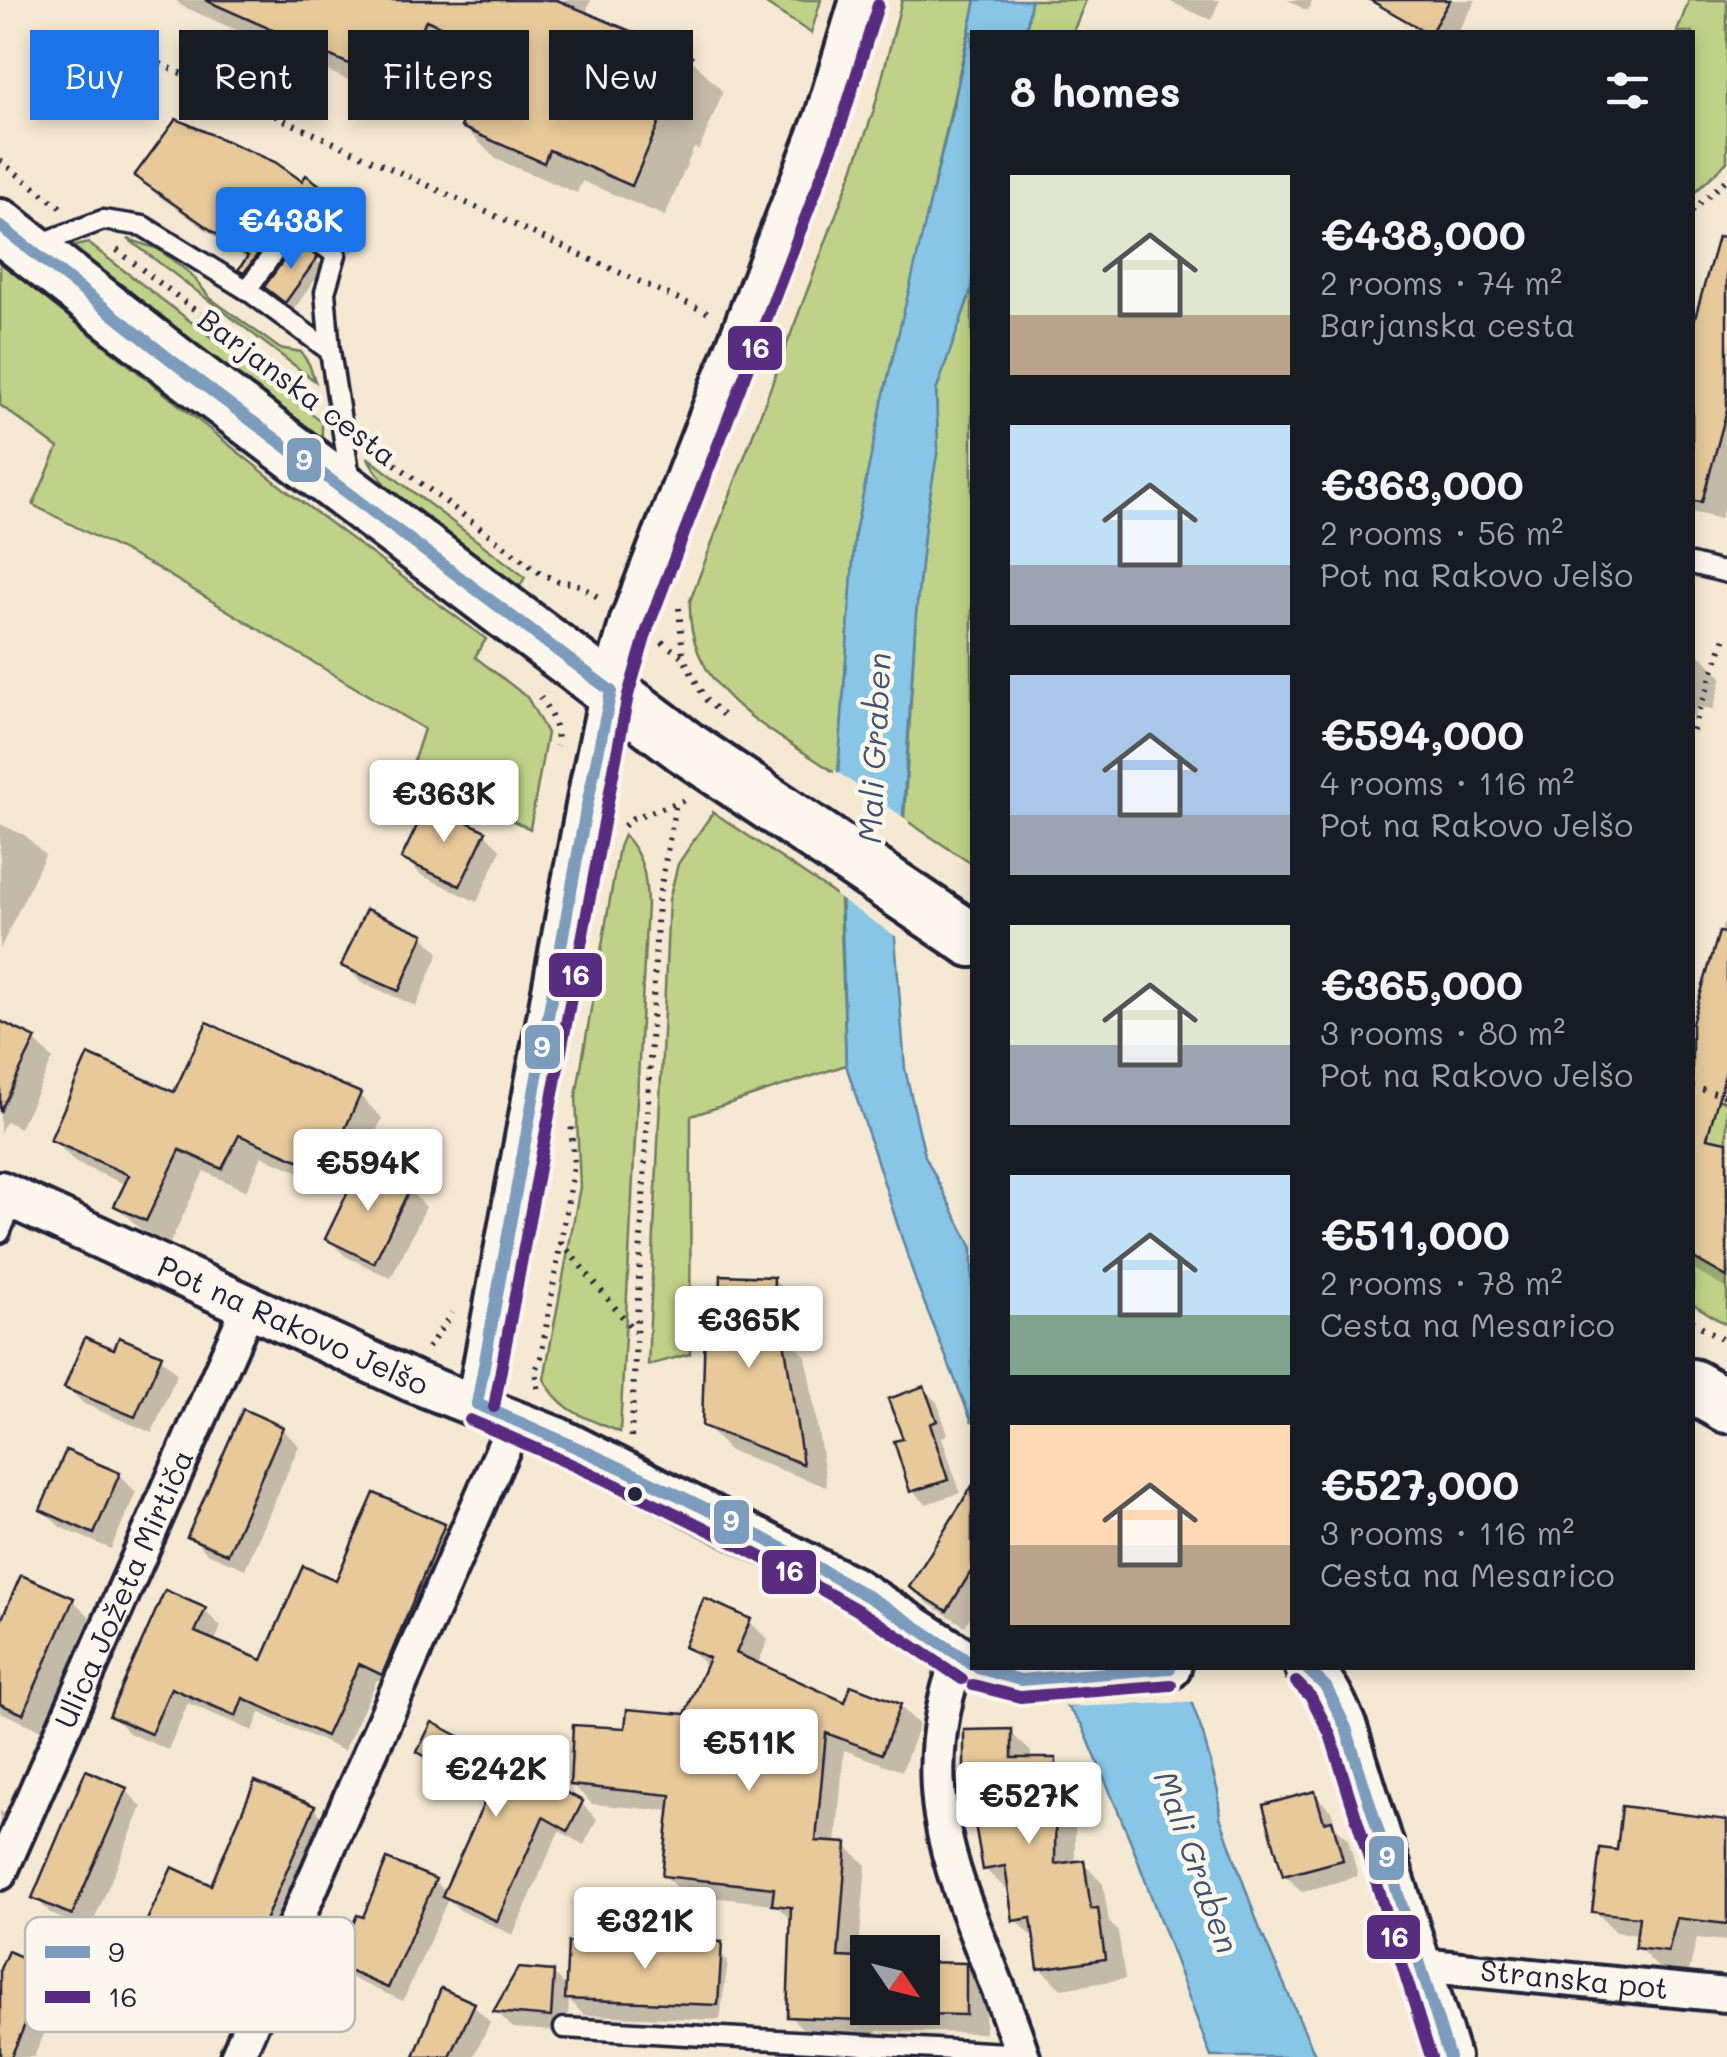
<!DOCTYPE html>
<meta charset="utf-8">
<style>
:root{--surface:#171b24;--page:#242831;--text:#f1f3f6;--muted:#9ea1a6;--accent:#1a73e8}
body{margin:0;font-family:Mali,sans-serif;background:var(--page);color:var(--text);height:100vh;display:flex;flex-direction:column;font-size:38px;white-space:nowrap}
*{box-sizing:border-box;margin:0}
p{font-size:32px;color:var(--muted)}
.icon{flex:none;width:55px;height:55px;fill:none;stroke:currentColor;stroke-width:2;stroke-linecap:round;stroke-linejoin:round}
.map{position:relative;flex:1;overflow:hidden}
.drawer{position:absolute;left:970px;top:30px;width:725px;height:1640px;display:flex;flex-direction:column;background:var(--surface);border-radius:0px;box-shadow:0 5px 15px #0003}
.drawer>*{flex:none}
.top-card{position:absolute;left:30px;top:30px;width:790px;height:90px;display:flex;gap:20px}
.needle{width:65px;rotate:125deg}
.controls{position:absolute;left:850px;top:1935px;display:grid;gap:20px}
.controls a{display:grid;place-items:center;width:90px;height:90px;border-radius:0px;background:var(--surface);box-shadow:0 5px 15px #0003;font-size:50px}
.price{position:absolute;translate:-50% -85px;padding:0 22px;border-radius:10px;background:#fff;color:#222;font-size:32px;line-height:65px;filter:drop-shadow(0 2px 5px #0008)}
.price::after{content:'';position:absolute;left:50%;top:60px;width:30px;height:22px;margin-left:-15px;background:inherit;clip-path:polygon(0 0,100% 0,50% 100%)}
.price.active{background:var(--accent);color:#fff}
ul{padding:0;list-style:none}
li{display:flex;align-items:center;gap:30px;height:250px;padding:0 40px}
li span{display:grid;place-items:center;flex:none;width:280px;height:200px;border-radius:0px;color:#555}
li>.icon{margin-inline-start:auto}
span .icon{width:120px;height:120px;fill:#fffc;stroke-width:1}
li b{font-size:42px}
h2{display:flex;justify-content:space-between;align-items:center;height:120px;padding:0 40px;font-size:42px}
.pill{padding:0 35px;border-radius:0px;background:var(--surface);box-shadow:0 5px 15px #0003;font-size:35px;line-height:90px}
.pill.active{background:var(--accent);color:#fff}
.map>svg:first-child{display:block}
.green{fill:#c0d287;stroke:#717a61;stroke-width:2.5}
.water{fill:#88c6e8;stroke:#5f84a3;stroke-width:2.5}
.pier{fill:#f5e9d3}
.shadow{fill:#0003}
.building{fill:#e7c99a;stroke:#22223b;stroke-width:2.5}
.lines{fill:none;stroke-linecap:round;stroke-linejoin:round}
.service-casing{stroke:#22223b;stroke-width:25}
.minor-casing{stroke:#22223b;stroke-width:40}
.tertiary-casing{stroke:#22223b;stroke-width:48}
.primary-casing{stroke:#22223b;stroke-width:60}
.path{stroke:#22223b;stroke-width:6;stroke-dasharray:2.5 8;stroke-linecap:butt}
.service{stroke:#fbf7ec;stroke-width:18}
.minor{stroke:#fbf7ec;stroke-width:32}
.tertiary{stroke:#fbf7ec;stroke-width:40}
.primary{stroke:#fbf7ec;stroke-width:52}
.bus-1-casing{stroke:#fbf7ec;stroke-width:20}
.bus-2-casing{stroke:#fbf7ec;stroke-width:20}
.bus-1{stroke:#7c9cbe;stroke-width:12}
.bus-2{stroke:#582c81;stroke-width:12}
.bus-dot{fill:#22223b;stroke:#fbf7ec;stroke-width:4}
.labels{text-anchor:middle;stroke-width:9;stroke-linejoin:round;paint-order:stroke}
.street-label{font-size:30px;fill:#22223b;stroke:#fbf7ec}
.water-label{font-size:32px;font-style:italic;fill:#41536f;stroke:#fbf7ec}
.key{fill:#fbf7ec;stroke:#bab7b7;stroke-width:2.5}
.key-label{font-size:28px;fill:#22223b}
.line-badge{stroke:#fbf7ec;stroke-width:4}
.badge-label{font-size:28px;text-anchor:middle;font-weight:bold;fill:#fff}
</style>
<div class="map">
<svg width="1727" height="2057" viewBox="0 0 1727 2057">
<rect width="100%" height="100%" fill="#f5e9d3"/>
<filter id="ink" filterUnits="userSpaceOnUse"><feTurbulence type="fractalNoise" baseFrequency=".01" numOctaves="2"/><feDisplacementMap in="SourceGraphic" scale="20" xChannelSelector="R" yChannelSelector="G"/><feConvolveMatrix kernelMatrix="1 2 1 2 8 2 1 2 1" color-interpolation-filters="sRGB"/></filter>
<g filter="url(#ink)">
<g class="green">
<path d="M760,0H821L811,33Z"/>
<path d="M902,0H976L855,533L838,775C772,729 686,694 690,601L854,167L873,113Z"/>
<path d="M1031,0H1086L1073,32H1026Z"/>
<path d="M1689,0H1727V162L1693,194L1692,32H1677Z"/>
<path d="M128,239L158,249L191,274L210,298L279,348L301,352L309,364L315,381Z"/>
<path d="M88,243L322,422V438H317L74,254L75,246Z"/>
<path d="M0,262L287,491L486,639L475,657L527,697L547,733L530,829L410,772L424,729L157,568L33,505L58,448L0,405Z"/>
<path d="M972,288V864L904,819L916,613L925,525L938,448L936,391Z"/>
<path d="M367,457L525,577L518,590L390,493Z"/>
<path d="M713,812L840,898L846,1065L691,1116L690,1354L648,1365L669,900L678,864Z"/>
<path d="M624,835C644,857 646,875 647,904L620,1432C587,1418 561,1413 544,1379L580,1187L576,1096L619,847Z"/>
<path d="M1692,1093L1727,1102V1325L1693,1304Z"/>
</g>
<g class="water">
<path d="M976,0H1031L1026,32H972V288L936,391L938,448L925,525L916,613L895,937L905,1069L925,1156L972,1248V1422L916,1282L846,1065L838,775L855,533L883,398L954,103Z"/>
<path d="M1179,1668L1203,1734L1218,1792L1220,1817L1259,1927L1316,2057H1211L1131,1842L1082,1725L1067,1707L1087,1704Z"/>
</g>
<g class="pier">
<path d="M834,770L909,821L900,939L835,896Z"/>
<path d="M1068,1668H1185L1198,1702L1067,1707L1065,1703L1081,1700Z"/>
</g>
<g class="shadow">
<path d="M176,0H591L587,9L592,18L691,59L723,92L699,150L694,148L665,216L582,181L577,193L496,159L464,127L490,65L458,51L429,116L182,6Z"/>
<path d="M1166,0H1220L1211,20Z"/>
<path d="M1288,0H1313L1307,11Z"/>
<path d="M1411,0H1476L1458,32H1418L1402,16Z"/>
<path d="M137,176L302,185L351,211L369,229L352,253L321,231L307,230L296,244L324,267L294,309L266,285L263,290L259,288L241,270L248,260L156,194Z"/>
<path d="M1727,261V499L1720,519L1692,512V338Z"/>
<path d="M1692,652L1699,654L1722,677L1713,710L1697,706L1692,722Z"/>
<path d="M0,824L26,836L45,855L0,949Z"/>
<path d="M484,833L501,850L477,902L421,875L404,858Z"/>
<path d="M1724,921L1727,922V1104L1701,1096L1692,1032Z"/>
<path d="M423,936L439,953L416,1006L361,982L344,965Z"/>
<path d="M0,1024L34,1040L53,1059L20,1128L6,1121L0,1133Z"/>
<path d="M175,1095H359L382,1118L361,1167L409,1190L426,1207L391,1278L345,1256L328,1239L350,1194L262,1156L246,1191L204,1171L170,1243L140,1229L117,1206L127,1185L76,1163L53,1140Z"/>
<path d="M1692,1137L1727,1145V1289L1692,1269Z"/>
<path d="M773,1279L799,1305L797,1347L806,1356L827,1487L730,1451L704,1425L722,1328Z"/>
<path d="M115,1352L160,1357L177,1374L152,1433L84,1404L67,1387Z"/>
<path d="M923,1389L937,1402L948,1434L942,1437L960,1493L926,1504L913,1491L906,1440Z"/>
<path d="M282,1429L299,1446L245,1569L207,1553L190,1536Z"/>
<path d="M119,1475L136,1492L111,1549L60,1527L43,1510Z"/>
<path d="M965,1502L972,1506V1614L965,1626L929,1604L912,1587Z"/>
<path d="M444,1526L461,1543L400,1690L377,1680L344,1751L260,1713L253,1731L188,1703L168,1750L129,1733L112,1716L204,1610L221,1627L214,1643L263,1664L337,1584Z"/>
<path d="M22,1578L73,1600L90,1617L41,1730L0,1712V1629Z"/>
<path d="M749,1621L768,1640L757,1666L846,1706H900L919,1725L902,1771L844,1750L836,1845L846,1846L866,1865L858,1959L868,1964V2008H922V1966L966,1967L986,1987L985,2033L877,2031V2038L809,2035L790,2016L793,1922L775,1904L683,1894L664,1875L671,1811L592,1804L572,1784L627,1731L686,1717L707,1667L687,1646Z"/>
<path d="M1010,1732L1031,1752V1760H1054L1075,1781V1864L1083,1863L1103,1884L1109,1922L1118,1931L1125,1979L1061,1989L1040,1968L1036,1940L1016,1920L1011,1888L1006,1889L985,1869L977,1822L966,1811Z"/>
<path d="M420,1751L581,1803L597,1819L584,1845L559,1831L513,1935L461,1911L448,1899L403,2001L353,1979L338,1964L364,1920L435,1881L446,1892L490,1795L436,1767Z"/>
<path d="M126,1790L142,1807L90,1930L51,1914L35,1897Z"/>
<path d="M1314,1794L1331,1811L1336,1827L1348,1839L1358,1876L1302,1892L1285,1875Z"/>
<path d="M314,1808L336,1831L255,1998L166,1957L143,1935L212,1888Z"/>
<path d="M0,1810L7,1817L0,1833Z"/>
<path d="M1727,1822V1941L1697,1938L1689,1971L1658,1968L1638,1947L1639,1934L1616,1932L1595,1911L1619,1852Z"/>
<path d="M712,1944L728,1961L720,2020L584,2015L569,2000L567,2032L513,2028L497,2012L553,1973L568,1988L636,1949Z"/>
<path d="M47,1971L64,1988L34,2057H0V1976Z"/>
<path d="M473,2005L490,2022L474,2057H416Z"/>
</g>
<g class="building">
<path d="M205,0H557L692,57L666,120L661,118L632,186L549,150L544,163L461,127L494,50L426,20L396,85Z"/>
<path d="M1370,0H1450L1431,32H1426Z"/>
<path d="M176,119L275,162L302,181L306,175L353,209L333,237L301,213H288L244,273L238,270L248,256L134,176Z"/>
<path d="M1718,237L1727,238V410L1702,502L1692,501V328Z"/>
<path d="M297,242L318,257L285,303L264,287Z"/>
<path d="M428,803L486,831L460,886L401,859Z"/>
<path d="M366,909L424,934L399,991L341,966Z"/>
<path d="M1719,932L1727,933V1068L1707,1138L1727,1142V1277L1692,1257V1023Z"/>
<path d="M0,1021L36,1038L0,1112Z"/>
<path d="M207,1022L276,1056L361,1093L326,1172L239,1135L222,1169L180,1150L146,1221L114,1206L129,1175L50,1140L88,1054L174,1092Z"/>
<path d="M361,1165L410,1188L374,1263L325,1239Z"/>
<path d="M721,1275L774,1277L772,1327H782L803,1464L702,1426L705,1325H719Z"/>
<path d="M85,1337L114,1349L119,1337L162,1355L135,1417L64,1388Z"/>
<path d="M924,1386L937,1421L930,1424L948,1480L910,1492L894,1441L903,1439L888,1399Z"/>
<path d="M243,1409L283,1427L228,1554L187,1537Z"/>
<path d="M66,1450L120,1473L94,1534L40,1510Z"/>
<path d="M972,1486V1570L947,1611L909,1587Z"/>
<path d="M374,1493L445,1524L382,1675L359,1664L326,1736L243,1698L236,1716L171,1688L151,1734L109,1716L165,1590L206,1608L195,1632L262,1660L303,1566L336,1580Z"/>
<path d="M21,1575L74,1598L23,1714L0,1704V1623Z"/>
<path d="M704,1598L751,1619L736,1653L845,1702L851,1685L901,1704L882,1754L826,1733L816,1841L847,1843L838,1957L860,1958L858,2020L787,2017L791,1907L772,1905L774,1888L662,1876L671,1795L570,1785L573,1725L625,1728L627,1709L685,1714L709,1658L684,1647Z"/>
<path d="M432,1722L583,1801L568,1831L543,1817L497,1921L442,1896L490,1790L417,1752Z"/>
<path d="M1012,1729V1758H1056L1055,1864L1084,1860L1091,1909L1098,1908L1105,1959L1038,1969L1031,1918L1013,1921L1005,1866L983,1870L973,1812H964V1730Z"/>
<path d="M86,1770L127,1788L72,1915L32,1898Z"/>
<path d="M255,1781L315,1806L254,1946L248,1943L232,1977L140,1935L172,1867L211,1885Z"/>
<path d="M1315,1791L1324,1822L1332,1820L1343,1860L1283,1876L1263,1805Z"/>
<path d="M1622,1806L1727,1820V1924L1677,1918L1668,1952L1635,1948L1639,1917L1592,1912L1600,1848L1617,1850Z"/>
<path d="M387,1859L436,1879L388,1988L335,1965L357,1915L363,1917Z"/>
<path d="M634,1937L722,1942L718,2005L565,1999L568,1942L633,1946Z"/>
<path d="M8,1951L49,1969L11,2057H0V1969Z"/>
<path d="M922,1962L966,1963V2015L922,2014Z"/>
<path d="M518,1968L554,1971L551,2017L493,2012Z"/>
<path d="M441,1988L475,2003L450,2057H414Z"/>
</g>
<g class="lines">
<defs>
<g id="service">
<path d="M34,246L103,220L143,226L247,290L330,351L351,484"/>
<path d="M247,290L294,224L336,255L325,292L330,351"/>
<path d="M1692,564L1727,573"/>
<path d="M0,1233L15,1198"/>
<path d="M564,2028L1023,2054"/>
</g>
<g id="minor">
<path d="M959,1657C899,1814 977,1913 1023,2057"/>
<path id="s1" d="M0,1873L249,1306"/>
<path id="s2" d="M1420,1965L1727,1995"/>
<path d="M237,2057L516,1419"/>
</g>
<g id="tertiary">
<path id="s3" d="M0,1192L412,1381L557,1438L852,1587L972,1664"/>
<path d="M477,1404L591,784L611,691L631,621L825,119L861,0"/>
<path d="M978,1668L1020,1680L1170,1668"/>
<path d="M1306,1668C1327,1680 1337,1707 1346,1728L1449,2057"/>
</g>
<g id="primary">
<path d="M0,226L180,367L685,747L972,940"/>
<path d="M1692,1386L1727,1406"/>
</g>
</defs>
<use href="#service" class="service-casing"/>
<use href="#minor" class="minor-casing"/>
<use href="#tertiary" class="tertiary-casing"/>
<use href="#primary" class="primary-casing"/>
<g class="path">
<path d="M141,55L711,314"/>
<path d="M0,161L63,209"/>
<path d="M1692,211L1727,179"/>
<path d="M117,250L309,398"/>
<path d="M370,445L540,573L560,582L575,583L603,600"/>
<path d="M679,608L683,656"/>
<path d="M662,642L683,657L705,699L723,715"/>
<path d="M540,697C550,712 559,728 556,746"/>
<path d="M1692,730L1727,632"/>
<path d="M624,826L633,818L685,800"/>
<path d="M1692,1087L1727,1096"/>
<path d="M561,1242L635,1332"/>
<path d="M1692,1321L1727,1342"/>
<path d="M428,1348L452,1313"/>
<path d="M538,1388L535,1370L541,1357L574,1165L571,1121"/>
<path d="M631,1437L658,902L676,802"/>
</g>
<use href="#service" class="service"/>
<use href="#minor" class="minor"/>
<use href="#tertiary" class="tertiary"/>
<use href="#primary" class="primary"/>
<defs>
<g id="bus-1">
<path d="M0,226L180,367L611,691"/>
<path d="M477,1404L585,815L611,691"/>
<path d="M477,1404C608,1460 740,1521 862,1593C900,1615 936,1640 972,1664"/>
<path d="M978,1668L1020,1680L1170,1668"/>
<path d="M1306,1668L1326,1687L1346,1728L1449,2057"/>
</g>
<g id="bus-2">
<path d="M494,1407L628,695L648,627L841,125L878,5"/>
<path d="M470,1420C600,1475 731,1537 854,1608C891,1630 926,1655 962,1679"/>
<path d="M1296,1682L1311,1697L1330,1734L1431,2057"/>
<path d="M973,1685L1020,1697L1171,1685"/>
</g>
</defs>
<use href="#bus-1" class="bus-1-casing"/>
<use href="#bus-2" class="bus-2-casing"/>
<use href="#bus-1" class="bus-1"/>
<use href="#bus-2" class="bus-2"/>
</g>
</g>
<circle class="bus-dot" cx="635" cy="1494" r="9"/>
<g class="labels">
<g class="street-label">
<text transform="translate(297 388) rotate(37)" y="10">Barjanska cesta</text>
<text dy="10" stroke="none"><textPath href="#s3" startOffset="322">Pot na Rakovo Jelšo</textPath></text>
<text dy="10" stroke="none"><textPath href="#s1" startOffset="310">Ulica Jožeta Mirtiča</textPath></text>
<text dy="10" stroke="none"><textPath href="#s2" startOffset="155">Stranska pot</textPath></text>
</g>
<g class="water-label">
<text transform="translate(875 748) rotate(-87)" y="11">Mali Graben</text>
<text transform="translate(1196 1862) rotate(70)" y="11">Mali Graben</text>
</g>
</g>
<rect x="25" y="1917" width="330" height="115" rx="15" class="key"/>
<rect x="45" y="1946" width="45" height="12" fill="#7c9cbe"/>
<rect x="45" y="1991" width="45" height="12" fill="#582c81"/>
<g class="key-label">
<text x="108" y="1962">9</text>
<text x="108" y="2007">16</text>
</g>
<g class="line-badge">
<rect x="726" y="324" width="58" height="48" rx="10" fill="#582c81"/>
<rect x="285" y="436" width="38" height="48" rx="10" fill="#7c9cbe"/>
<rect x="547" y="951" width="57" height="48" rx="10" fill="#582c81"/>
<rect x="523" y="1023" width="39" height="48" rx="10" fill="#7c9cbe"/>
<rect x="712" y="1498" width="39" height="48" rx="10" fill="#7c9cbe"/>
<rect x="760" y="1548" width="58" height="48" rx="10" fill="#582c81"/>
<rect x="1367" y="1834" width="39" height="48" rx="10" fill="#7c9cbe"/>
<rect x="1365" y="1913" width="57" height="48" rx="10" fill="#582c81"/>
</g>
<g class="badge-label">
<text x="755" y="358">16</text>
<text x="304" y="470">9</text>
<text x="575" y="985">16</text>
<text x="542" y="1057">9</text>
<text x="731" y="1531">9</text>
<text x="789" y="1581">16</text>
<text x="1387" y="1867">9</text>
<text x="1394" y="1947">16</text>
</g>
</svg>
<div class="controls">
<a><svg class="needle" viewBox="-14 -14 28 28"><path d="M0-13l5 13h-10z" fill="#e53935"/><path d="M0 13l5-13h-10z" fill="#9ea1a6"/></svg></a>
</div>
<b class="price active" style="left:291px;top:272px">€438K</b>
<b class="price" style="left:444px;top:845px">€363K</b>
<b class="price" style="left:368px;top:1214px">€594K</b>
<b class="price" style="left:749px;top:1371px">€365K</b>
<b class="price" style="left:749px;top:1794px">€511K</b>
<b class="price" style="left:496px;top:1820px">€242K</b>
<b class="price" style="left:1029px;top:1847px">€527K</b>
<b class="price" style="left:645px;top:1972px">€321K</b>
<div class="top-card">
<a class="pill active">Buy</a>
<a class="pill">Rent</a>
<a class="pill">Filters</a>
<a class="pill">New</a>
</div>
<section class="drawer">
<h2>8 homes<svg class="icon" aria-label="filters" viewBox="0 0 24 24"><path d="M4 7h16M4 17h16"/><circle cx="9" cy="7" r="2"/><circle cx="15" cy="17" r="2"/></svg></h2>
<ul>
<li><span style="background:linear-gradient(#dfe7d0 70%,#b9a48a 0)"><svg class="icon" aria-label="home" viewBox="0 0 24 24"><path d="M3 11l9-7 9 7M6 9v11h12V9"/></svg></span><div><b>€438,000</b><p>2 rooms · 74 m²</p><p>Barjanska cesta</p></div></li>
<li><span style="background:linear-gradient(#bfe0f5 70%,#9aa5b1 0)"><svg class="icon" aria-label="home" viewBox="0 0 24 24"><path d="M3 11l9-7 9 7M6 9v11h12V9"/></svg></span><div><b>€363,000</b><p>2 rooms · 56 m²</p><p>Pot na Rakovo Jelšo</p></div></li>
<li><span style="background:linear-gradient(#a9c7e8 70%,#9aa5b1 0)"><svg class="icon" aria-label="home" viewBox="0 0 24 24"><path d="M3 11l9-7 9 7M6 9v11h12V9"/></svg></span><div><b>€594,000</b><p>4 rooms · 116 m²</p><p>Pot na Rakovo Jelšo</p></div></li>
<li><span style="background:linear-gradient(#dfe7d0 60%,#9aa5b1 0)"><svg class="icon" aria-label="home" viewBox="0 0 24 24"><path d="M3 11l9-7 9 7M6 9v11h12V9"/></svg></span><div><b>€365,000</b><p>3 rooms · 80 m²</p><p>Pot na Rakovo Jelšo</p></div></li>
<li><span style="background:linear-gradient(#bfe0f5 70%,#7fa58c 0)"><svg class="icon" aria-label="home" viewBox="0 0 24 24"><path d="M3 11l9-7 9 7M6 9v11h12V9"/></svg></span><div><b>€511,000</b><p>2 rooms · 78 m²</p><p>Cesta na Mesarico</p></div></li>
<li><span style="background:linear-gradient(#ffd9b3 60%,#b9a48a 0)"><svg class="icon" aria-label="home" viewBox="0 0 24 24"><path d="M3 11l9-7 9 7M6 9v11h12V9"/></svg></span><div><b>€527,000</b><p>3 rooms · 116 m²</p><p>Cesta na Mesarico</p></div></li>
</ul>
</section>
</div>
